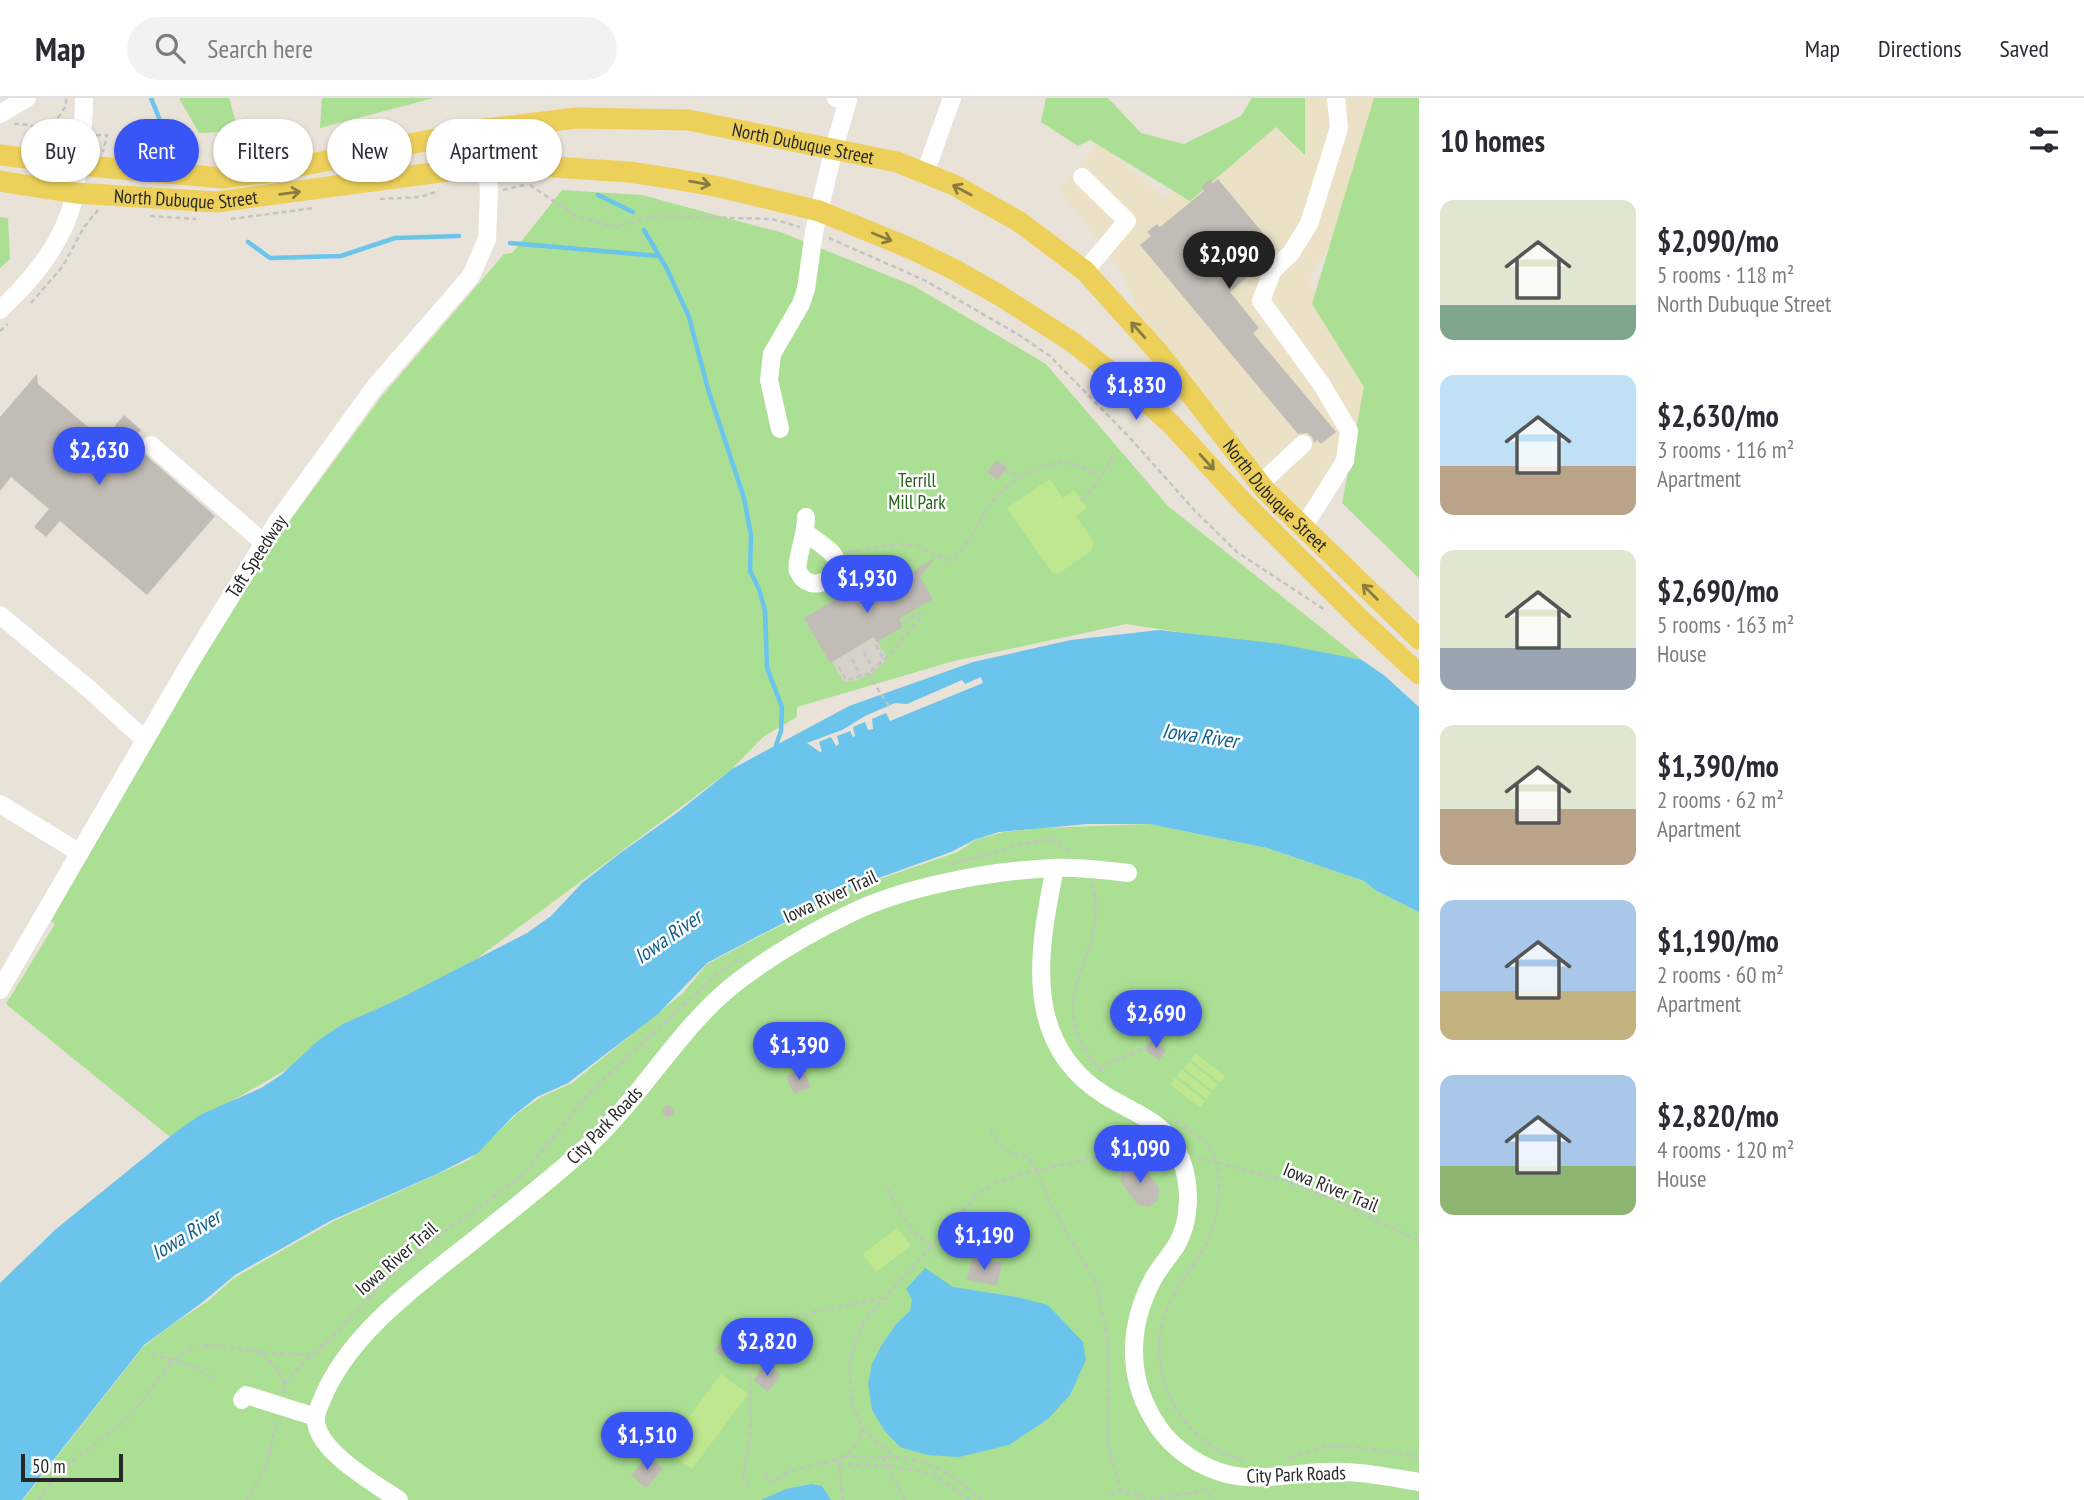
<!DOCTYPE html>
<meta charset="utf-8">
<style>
:root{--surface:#fff;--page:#f2f2f3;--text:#2b2b33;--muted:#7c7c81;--line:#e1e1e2;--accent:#3955f6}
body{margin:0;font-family:"PT Sans Narrow",sans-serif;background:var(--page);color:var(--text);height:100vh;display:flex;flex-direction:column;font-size:26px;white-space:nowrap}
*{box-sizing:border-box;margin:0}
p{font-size:23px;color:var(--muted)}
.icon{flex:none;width:38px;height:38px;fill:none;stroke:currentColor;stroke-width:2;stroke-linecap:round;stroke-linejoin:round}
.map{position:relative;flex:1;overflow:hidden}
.details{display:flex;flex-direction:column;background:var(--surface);width:665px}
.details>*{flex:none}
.guide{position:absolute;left:21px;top:21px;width:665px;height:63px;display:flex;gap:14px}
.scale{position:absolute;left:21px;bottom:18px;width:102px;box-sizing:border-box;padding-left:7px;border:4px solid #272727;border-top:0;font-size:19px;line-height:24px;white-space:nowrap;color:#272727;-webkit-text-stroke:5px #fff;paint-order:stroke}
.price{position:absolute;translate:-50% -60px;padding:0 16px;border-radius:24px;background:var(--accent);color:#fff;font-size:23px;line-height:46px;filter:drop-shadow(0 2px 4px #0008)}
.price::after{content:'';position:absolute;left:50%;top:42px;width:21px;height:16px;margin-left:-10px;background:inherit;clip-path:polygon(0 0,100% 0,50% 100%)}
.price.on{background:#222;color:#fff}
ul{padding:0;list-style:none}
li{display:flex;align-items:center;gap:21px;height:175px;padding:0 21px}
li span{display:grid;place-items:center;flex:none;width:196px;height:140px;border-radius:14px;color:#555}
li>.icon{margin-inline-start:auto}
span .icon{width:84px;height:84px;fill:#fffc;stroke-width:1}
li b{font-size:30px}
h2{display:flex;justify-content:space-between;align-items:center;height:84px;padding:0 21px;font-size:30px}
.tag{padding:0 24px;border-radius:32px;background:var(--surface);box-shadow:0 2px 5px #0004;font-size:24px;line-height:63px}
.tag.on{background:var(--accent);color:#fff}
header{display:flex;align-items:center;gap:42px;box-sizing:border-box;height:98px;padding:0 35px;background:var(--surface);border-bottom:2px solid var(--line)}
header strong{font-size:33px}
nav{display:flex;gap:38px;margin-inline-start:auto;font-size:24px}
.search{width:490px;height:63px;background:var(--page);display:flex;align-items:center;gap:18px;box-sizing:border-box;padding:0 24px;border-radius:38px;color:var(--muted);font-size:26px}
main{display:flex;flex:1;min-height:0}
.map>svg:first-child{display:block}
.education{fill:#ebe1c7}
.green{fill:#abe094}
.pitch{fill:#bfe790}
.plaza{fill:#d6d2ca}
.water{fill:#6bc4eb}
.pier{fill:#e9e2d8}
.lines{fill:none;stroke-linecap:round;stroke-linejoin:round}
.stream{stroke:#6bc4eb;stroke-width:4.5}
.building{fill:#c1bcb5}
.path{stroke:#c3c3c3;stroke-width:2.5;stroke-dasharray:5 3.5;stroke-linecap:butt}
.minor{stroke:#fff;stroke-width:18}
.major{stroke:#edd059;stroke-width:21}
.oneway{stroke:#8a7c40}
.labels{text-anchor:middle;stroke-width:5;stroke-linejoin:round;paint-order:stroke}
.street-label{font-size:19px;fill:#272727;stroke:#fff}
.park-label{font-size:19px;fill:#26601a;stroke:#fff}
.water-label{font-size:21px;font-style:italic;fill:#0f6092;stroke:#fff}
</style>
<header>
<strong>Map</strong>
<div class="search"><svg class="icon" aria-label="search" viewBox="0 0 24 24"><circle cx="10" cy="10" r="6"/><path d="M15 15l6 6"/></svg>Search here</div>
<nav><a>Map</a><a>Directions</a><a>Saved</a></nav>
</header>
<main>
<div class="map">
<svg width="1419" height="1402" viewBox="0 0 1419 1402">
<rect width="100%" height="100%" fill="#e9e2d8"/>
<path class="education" d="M1263,0H1383L1352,110L1308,183L1379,285L1362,363L1298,426L1158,254L1118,169L1059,92L1098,45L1166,100Z"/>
<g class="green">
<path d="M179,0H229L238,33L199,35Z"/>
<path d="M322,0H434L320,30Z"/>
<path d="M1046,0H1108L1141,35L1184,46L1241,18L1252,0H1305V57L1276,29L1190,103L1090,42L1078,48L1041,24Z"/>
<path d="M1374,0H1419V480L1342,405L1364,289L1312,206Z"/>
<path d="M562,92L642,97L783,135L914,188L1046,266L1168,408L1362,562L1126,526L954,563L797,609V619L763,639L732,671L475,862L170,1039L6,906L55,826L51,823L165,623L266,455L382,298L504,156L512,155Z"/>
<path d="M0,119L8,120L10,161L0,170Z"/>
<path d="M1149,726L1267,750L1364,783L1375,792L1419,814V1402H23L143,1249L173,1226L208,1203L234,1180L334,1123L469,1062L518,1015L541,999L572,985L683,895L707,866L850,791L958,754L975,742L1003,734L1041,730Z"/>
</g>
<g class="pitch">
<path d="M1050,381L1063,400L1074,392L1087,410L1076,418L1093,443L1092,452L1058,476L1051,473L1007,410Z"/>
<path d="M1195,955L1225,978L1220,985L1191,962Z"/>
<path d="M1189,964L1218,986L1213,993L1184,970Z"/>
<path d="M1182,972L1212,995L1207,1001L1177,978Z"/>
<path d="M1175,980L1205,1003L1200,1010L1171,987Z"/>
<path d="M897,1130L911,1148L876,1174L863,1156Z"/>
<path d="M721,1276L748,1296L692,1371L665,1351Z"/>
</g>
<path class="plaza" d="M874,539L887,559L882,566L872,575L856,582L844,584L832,564Z"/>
<g class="water">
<path d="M1159,532L1280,546L1362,562L1385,578L1419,609V814L1375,792L1364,783L1267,750L1149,726H1088L999,734L974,742L951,754L848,791L707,865L658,916L568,985L537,999L513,1018L478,1055L437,1076L330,1123L235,1177L204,1203L144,1247L22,1402H0V1185L56,1131L177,1033L202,1016L261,990L281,977L320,941L343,926L399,901L527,835L551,818L582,785L619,756L678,714L732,671L849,608L973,564L1071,542Z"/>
<path d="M925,1170L953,1189L1017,1199L1048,1207L1083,1244L1086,1262L1070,1297L1048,1321L1009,1347L959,1359L927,1357L900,1349L884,1332L872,1312L868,1286L872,1266L881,1248L896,1226L910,1213L912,1201L906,1191Z"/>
<path d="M811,1386L822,1388L831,1402H761L786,1391Z"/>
</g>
<path class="pier" d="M981,579L983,585L890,623L886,615L872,621L873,631L868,632L865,624L853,629L855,638L853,639L850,633L837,638L839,646L836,648L831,639L819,644L822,653L820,654L807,645L842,632L865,618L895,605L907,606L962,582L965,586Z"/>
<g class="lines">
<g class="stream">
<path d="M151,0L165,35"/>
<path d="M598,97L633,114"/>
<path d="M644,132L667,171L689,219L708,291L744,400L751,437L750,473L759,491L765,513L767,570L782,609L781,633L776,647"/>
<path d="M248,144L270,160L341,158L395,140L459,138"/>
<path d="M510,145L659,158"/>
</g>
</g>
<g class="building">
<path d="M1210,81L1213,85L1218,81L1271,145L1265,151L1271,158L1230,194L1259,230L1253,235L1336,334L1321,346L1317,342L1314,345L1312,339L1307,335L1298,336L1140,147L1151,138L1147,134L1157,126L1160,129L1204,93L1201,89Z"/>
<path d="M37,276L38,286L103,342L124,317L141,332L131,344L215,418L147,497L60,423L46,439L34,429L49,411L11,379L0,393V319Z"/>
<path d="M997,362L1007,370L997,382L987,374Z"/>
<path d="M935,460L920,479L933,501L899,521L903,529L877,544L874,539L830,565L804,520L851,492L859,504Z"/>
<path d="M1152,942L1166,952L1159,962L1145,952Z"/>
<path d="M803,971L811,989L794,996L786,978Z"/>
<path d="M670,1007L675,1012L672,1018L666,1019L662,1014L665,1008Z"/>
<path d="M1130,1066L1142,1067L1159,1090L1158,1102L1149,1109L1138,1107L1120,1083L1122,1072Z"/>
<path d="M1011,1122L1026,1132L1016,1145L1002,1136Z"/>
<path d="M972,1159L1002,1165L997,1188L967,1182Z"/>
<path d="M758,1225L771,1235L760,1248L748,1239Z"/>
<path d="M725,1240L733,1246L722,1259L714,1252Z"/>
<path d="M766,1265L781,1277L768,1294L753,1282Z"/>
<path d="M648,1358L663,1371L646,1390L631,1377Z"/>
</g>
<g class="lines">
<g class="path">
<path d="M14,26C33,25 49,35 68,36"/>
<path d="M48,34L66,8V0"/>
<path d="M96,37H107L103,54"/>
<path d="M530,87L577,119L616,129L654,118L772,121L800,129"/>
<path d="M503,92L524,87"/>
<path d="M380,101L420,99L439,93"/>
<path d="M150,118L196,121"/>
<path d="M231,121L314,110"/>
<path d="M829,140L924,182L1019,237L1050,258L1130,340L1196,414L1237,454L1325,512"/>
<path d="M31,205L63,168L84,129L98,112"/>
<path d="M0,233L8,226"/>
<path d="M1004,373L1021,378"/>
<path d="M1081,402L1093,391L1113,358"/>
<path d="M848,454L898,446L916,448L948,462C969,451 974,430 987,411C1005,385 1041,359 1074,366C1083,368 1091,374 1099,378"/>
<path d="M854,490L856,494"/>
<path d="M876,547L884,562"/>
<path d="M864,554L873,572"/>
<path d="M852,561L861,579"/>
<path d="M839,569L846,582L868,576"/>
<path d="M889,608L868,576L887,559L922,518L920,515L902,526"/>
<path d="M952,766L1018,747L1051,741L1071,754"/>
<path d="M1092,785C1114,861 1032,894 1101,973"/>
<path d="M1099,970L1147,949"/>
<path d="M1176,1023L1206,1044L1218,1065L1284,1082L1328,1099L1419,1143"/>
<path d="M990,1032L1000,1046L1010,1054L1029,1060L1038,1074L1051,1107L1097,1187L1107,1240L1109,1288L1107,1343L1121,1393L1139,1396L1148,1402"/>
<path d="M1197,1060L1218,1065C1220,1093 1220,1118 1207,1144C1195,1168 1175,1188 1166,1214C1143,1275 1182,1347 1244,1362"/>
<path d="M887,1090C899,1116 908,1130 931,1148"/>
<path d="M262,1255L276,1270L285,1285"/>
<path d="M152,1256L197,1270L211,1279"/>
<path d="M283,1295L285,1285L297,1271L339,1232L382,1185L434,1141L522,1078L590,994L717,876L739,861"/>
<path d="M862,1331L885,1352L897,1359"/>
<path d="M844,1358C873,1359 910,1356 937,1370C954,1378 968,1391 982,1402"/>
<path d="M883,1360L905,1402"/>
<path d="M1289,1360L1326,1348H1352L1419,1359"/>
<path d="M839,1364L843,1402"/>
<path d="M839,1366L893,1368L933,1376L970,1402"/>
<path d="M765,1375L770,1384L793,1372L839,1361L850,1354L859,1342L862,1331L851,1303L850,1262L855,1244L865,1222L979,1095L997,1084L1019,1077L1104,1057L1139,1051L1157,1052"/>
<path d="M748,1388L743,1377L749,1345L751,1320L750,1276L769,1244L780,1232L796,1221L813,1214L884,1200"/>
<path d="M1110,1396L1121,1393"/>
<path d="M39,1402C60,1364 103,1345 133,1314C148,1299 170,1257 190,1251C212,1243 236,1251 259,1254C277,1256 295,1256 313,1257"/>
<path d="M246,1402L266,1369L277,1322"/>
<path d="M1151,1402L1205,1392L1213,1402"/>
</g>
<g class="minor">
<path d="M0,16L27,0"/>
<path d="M925,75L952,0"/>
<path d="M1082,79L1127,123L1085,173"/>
<path d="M0,212C35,179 64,144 75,96C77,86 76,75 78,64C82,41 84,23 84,0"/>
<path d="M780,331L769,282L772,256L801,206L806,191L814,134L834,50L848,2L836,0"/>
<path d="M151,347L264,445"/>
<path d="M1260,386L1303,346"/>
<path d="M1303,430L1345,363L1349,333L1322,287L1261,203L1273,172L1291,155L1309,126L1339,30L1336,0"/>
<path d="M806,435C814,441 825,448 832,455C850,476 810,501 798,473C795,464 807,434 806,419"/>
<path d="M0,517L89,591L145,642"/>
<path d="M0,706L80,755"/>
<path d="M1055,770C1038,853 1021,946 1106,998C1139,1018 1165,1022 1181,1061C1191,1088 1191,1123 1176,1148C1168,1160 1158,1171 1152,1183C1129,1227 1127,1276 1152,1319C1166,1345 1192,1365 1220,1374C1256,1386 1289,1375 1325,1374C1357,1372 1388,1379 1419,1384"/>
<path d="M0,892L191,563L277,424L374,290L471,178L487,141L489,95L485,31"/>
<path d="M242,1302L246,1297L316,1319"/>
<path d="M399,1402C376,1386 314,1352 316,1320C316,1315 319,1309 321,1304C348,1233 426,1181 483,1135C519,1106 556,1077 590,1046C644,996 679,929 737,884C772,857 812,834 851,815C907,788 990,773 1053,770C1078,769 1103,772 1128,775"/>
</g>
<g class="major">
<path id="s1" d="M0,57L99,69L223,80L270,74L485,31L576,20L688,22L897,64L954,87L1018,123L1085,173L1158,254L1265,392L1419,541"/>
<path id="s2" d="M0,83L75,95L216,104L455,72L538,68L629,74L675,81L719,89L819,113L912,151L955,172L999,197L1071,243L1131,290L1171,326L1242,403L1363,524L1419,576"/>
</g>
</g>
<defs><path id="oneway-shaft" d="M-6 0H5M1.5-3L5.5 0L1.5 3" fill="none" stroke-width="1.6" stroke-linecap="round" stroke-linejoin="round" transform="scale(1.75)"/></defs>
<g class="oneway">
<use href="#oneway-shaft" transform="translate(700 85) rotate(10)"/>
<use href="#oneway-shaft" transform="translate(962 92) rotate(-152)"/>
<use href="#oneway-shaft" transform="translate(290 95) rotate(-8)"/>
<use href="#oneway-shaft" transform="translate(882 139) rotate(22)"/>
<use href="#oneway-shaft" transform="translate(1138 232) rotate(-132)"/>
<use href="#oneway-shaft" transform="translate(1207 364) rotate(48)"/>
<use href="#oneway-shaft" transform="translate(1370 494) rotate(-135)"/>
</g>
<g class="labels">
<g class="street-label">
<text dy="7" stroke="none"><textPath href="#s1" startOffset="812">North Dubuque Street</textPath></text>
<text dy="7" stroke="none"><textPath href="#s2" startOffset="187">North Dubuque Street</textPath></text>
<text dy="7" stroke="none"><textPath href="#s1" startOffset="1421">North Dubuque Street</textPath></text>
<text transform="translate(256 458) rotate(-57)" y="7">Taft Speedway</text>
<text transform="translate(830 798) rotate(-25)" y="7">Iowa River Trail</text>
<text transform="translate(604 1027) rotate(-46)" y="7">City Park Roads</text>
<text transform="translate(1331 1089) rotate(22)" y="7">Iowa River Trail</text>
<text transform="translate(396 1160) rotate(-41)" y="7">Iowa River Trail</text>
<text transform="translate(1296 1376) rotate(-2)" y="7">City Park Roads</text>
</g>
<g class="park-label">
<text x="917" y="389">Terrill<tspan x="917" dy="22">Mill Park</tspan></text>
</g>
<g class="water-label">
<text transform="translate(1200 638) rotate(8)" y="7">Iowa River</text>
<text transform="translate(668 839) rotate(-35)" y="7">Iowa River</text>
<text transform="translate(186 1137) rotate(-31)" y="7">Iowa River</text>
</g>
</g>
</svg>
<div class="scale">50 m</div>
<b class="price on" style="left:1229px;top:193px">$2,090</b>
<b class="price" style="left:1136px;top:324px">$1,830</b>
<b class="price" style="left:99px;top:389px">$2,630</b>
<b class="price" style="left:867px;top:517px">$1,930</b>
<b class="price" style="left:1156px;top:952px">$2,690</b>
<b class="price" style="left:799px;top:984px">$1,390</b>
<b class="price" style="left:1140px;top:1087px">$1,090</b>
<b class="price" style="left:984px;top:1174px">$1,190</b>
<b class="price" style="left:767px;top:1280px">$2,820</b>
<b class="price" style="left:647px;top:1374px">$1,510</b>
<div class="guide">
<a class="tag">Buy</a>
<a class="tag on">Rent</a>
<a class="tag">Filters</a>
<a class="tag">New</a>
<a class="tag">Apartment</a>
</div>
</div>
<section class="details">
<h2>10 homes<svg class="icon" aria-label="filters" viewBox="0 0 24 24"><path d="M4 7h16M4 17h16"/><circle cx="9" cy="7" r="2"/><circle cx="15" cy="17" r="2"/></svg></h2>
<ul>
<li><span style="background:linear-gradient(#dfe7d0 75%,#7fa58c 0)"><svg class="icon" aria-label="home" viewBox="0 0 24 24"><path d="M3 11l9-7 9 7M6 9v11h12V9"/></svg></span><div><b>$2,090/mo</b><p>5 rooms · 118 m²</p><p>North Dubuque Street</p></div></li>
<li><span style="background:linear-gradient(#bfe0f5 65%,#b9a48a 0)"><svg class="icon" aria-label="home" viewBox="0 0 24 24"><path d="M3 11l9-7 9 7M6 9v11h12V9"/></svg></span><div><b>$2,630/mo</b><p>3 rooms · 116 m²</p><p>Apartment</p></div></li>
<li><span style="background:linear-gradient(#dfe7d0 70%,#9aa5b1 0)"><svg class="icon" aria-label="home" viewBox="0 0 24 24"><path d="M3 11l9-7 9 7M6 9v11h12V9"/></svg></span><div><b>$2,690/mo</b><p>5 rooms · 163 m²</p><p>House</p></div></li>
<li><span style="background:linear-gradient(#dfe7d0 60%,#b9a48a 0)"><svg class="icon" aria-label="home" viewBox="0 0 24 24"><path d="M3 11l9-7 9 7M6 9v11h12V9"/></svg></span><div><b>$1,390/mo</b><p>2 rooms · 62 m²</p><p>Apartment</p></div></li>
<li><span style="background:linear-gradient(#a9c7e8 65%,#c2b280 0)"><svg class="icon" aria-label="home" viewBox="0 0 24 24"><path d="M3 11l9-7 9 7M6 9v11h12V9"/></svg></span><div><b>$1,190/mo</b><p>2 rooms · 60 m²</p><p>Apartment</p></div></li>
<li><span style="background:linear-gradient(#a9c7e8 65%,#8fb573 0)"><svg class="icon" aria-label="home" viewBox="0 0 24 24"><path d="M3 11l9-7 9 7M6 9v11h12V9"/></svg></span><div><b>$2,820/mo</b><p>4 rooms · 120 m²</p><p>House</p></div></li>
</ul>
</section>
</main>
